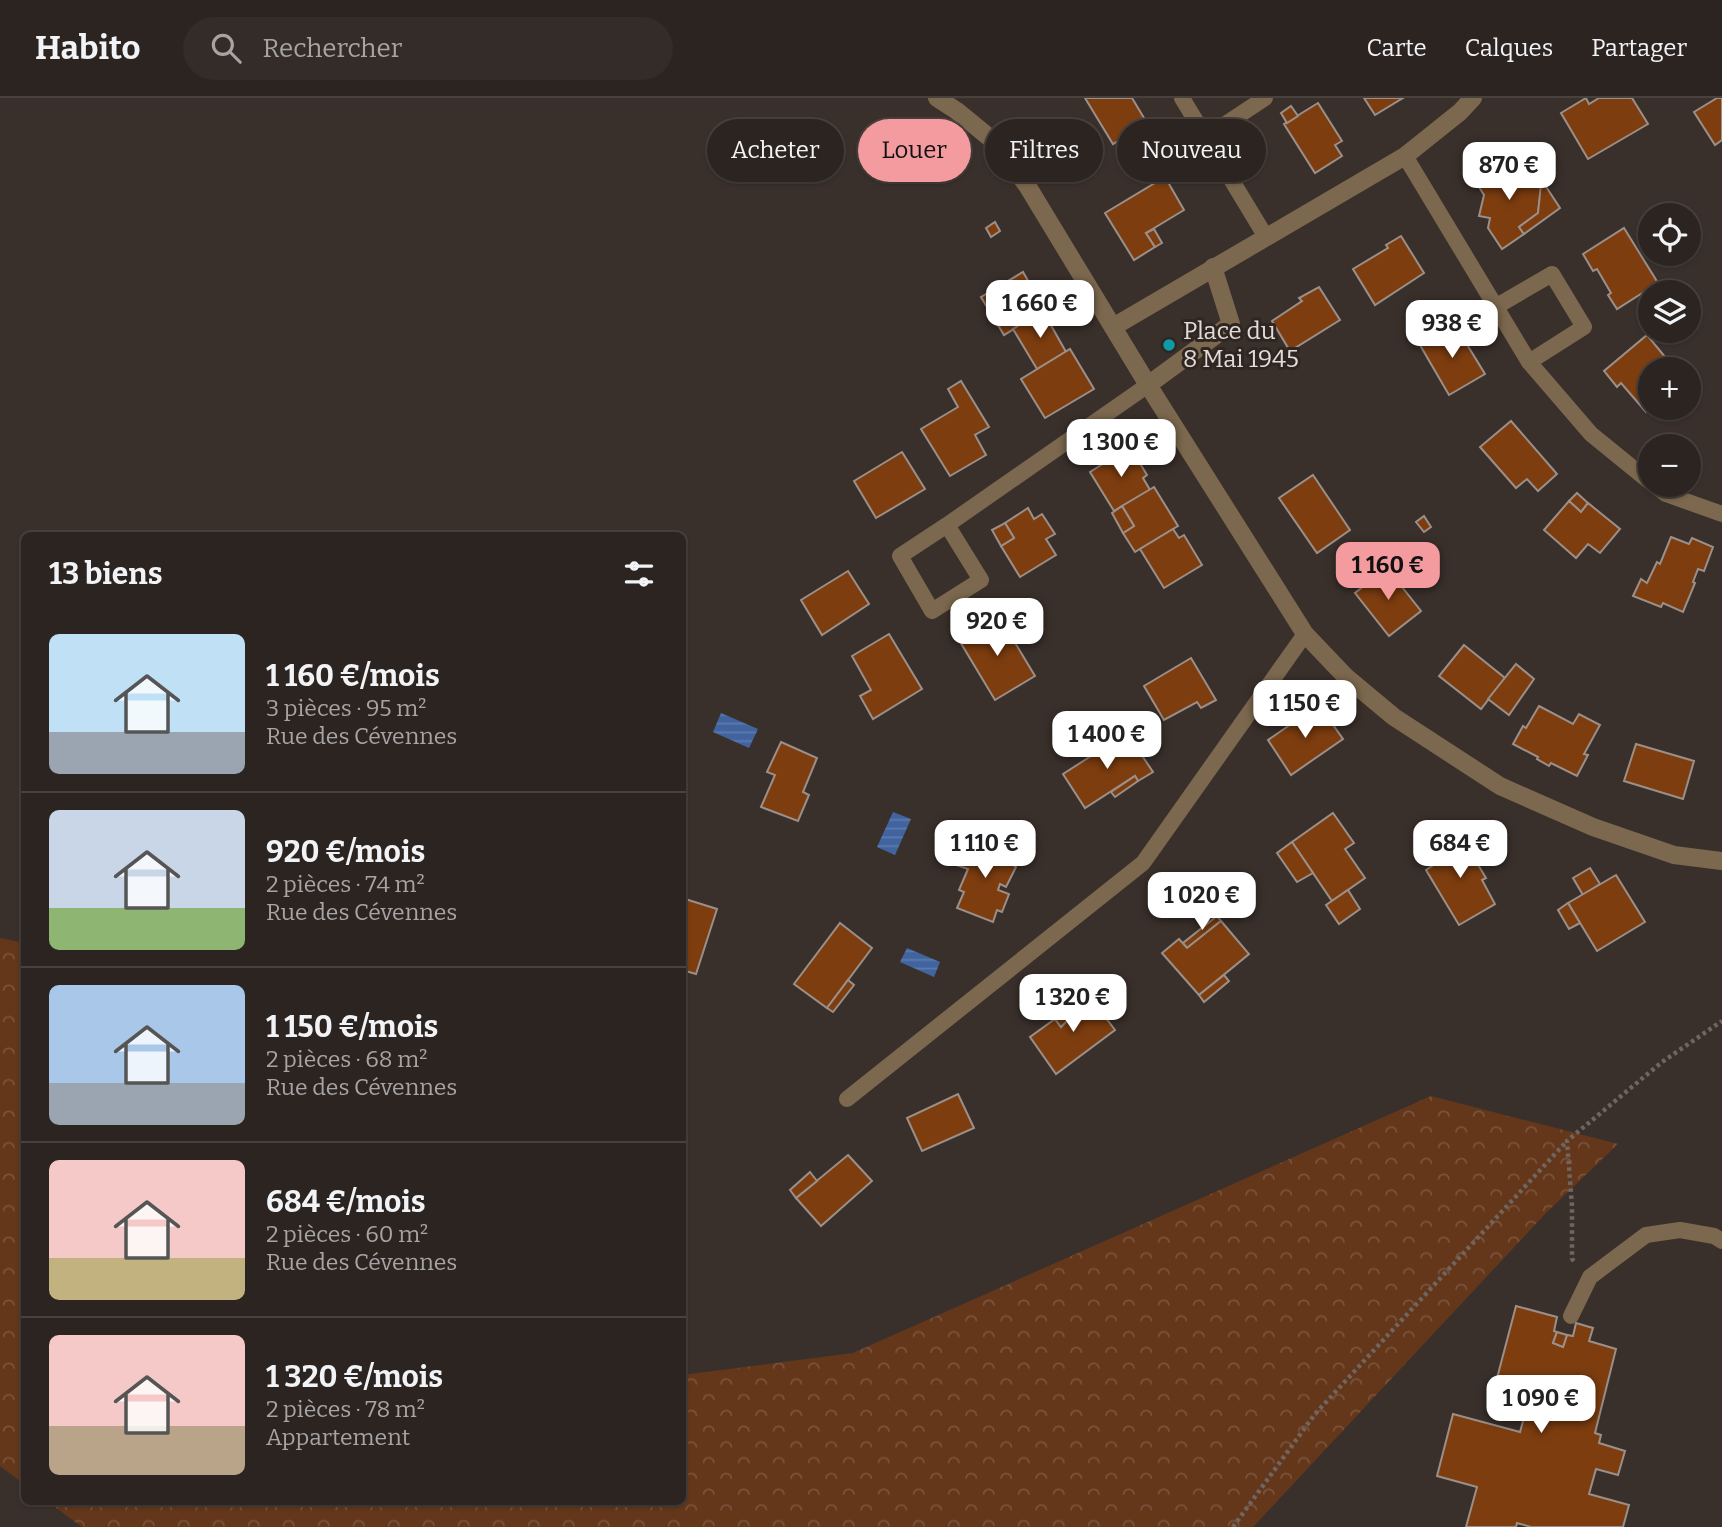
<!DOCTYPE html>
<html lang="fr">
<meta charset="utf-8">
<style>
:root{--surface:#2c2420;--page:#342c29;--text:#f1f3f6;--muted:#a6a4a5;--line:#48413e;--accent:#f49b9f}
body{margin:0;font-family:Bitter,serif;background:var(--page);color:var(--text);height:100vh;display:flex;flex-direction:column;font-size:26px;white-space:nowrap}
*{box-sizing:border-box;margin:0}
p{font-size:23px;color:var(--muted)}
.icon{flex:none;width:38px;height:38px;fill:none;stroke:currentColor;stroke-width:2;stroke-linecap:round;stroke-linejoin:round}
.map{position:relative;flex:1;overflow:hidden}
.side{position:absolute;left:21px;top:434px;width:665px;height:973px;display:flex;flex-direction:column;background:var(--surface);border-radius:10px;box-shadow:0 2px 5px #0004,0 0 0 2px var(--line)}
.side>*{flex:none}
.top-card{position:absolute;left:707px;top:21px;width:665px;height:63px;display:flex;gap:14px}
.tools{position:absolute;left:1638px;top:105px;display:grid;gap:14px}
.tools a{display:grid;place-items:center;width:63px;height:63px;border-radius:50%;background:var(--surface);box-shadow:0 2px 5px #0004,0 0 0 2px var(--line);font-size:35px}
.price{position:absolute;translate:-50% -60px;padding:0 16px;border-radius:14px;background:#fff;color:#222;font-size:23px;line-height:46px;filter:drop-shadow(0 2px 4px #0008)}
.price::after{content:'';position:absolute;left:50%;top:42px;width:21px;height:16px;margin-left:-10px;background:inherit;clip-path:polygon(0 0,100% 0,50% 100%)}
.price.current{background:var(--accent);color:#111}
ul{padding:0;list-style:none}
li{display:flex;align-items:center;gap:21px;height:175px;padding:0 28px}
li+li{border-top:2px solid var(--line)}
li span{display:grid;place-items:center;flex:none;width:196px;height:140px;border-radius:10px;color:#555}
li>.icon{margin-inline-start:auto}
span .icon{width:84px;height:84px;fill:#fffc;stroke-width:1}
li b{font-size:30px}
h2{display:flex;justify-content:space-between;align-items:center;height:84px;padding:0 28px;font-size:30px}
.pill{padding:0 24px;border-radius:32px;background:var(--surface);box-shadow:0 2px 5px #0004,0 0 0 2px var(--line);font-size:24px;line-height:63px}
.pill.current{background:var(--accent);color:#111}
header{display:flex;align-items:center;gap:42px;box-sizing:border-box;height:98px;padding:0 35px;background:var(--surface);border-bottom:2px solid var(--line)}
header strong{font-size:33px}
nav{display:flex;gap:38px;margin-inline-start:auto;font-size:24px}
.search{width:490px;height:63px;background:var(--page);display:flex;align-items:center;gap:18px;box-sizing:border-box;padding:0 24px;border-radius:38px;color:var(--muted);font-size:26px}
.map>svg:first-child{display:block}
.forest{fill:url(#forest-crowns)}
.water{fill:url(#water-rules)}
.building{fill:#7d3d0f;stroke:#9b8f89;stroke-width:2}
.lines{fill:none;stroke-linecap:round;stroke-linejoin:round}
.path{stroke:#6f6661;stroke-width:4.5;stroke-dasharray:3.5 3.5;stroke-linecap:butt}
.lane{stroke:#7c684e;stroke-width:16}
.street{stroke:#7c684e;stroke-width:18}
.culture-dot{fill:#0f9aa8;stroke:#302621;stroke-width:2.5}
.labels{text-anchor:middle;stroke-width:6;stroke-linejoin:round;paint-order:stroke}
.poi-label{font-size:24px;fill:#e2dcd8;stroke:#302621;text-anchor:start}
</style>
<header>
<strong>Habito</strong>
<div class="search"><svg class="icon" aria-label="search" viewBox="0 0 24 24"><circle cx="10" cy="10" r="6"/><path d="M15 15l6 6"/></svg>Rechercher</div>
<nav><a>Carte</a><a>Calques</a><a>Partager</a></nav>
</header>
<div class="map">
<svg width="1722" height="1429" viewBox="0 0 1722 1429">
<defs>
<pattern id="forest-crowns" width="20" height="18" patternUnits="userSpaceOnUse" patternTransform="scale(1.75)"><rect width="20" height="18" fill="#64371b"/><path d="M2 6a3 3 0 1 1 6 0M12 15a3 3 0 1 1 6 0" fill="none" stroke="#7a533b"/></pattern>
<pattern id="water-rules" width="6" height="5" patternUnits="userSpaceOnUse" patternTransform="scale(1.75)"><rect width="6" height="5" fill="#4164a0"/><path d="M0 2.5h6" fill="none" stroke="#5c7aac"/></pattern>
</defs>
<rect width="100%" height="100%" fill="#3a302b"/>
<g class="forest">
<path d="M0,840L24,845V1386L0,1368Z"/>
<path d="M1431,998L1618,1046L1546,1115L1253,1429H82L48,1404H682L683,1277L853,1255Z"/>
</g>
<g class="water">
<path d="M721,615L758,631L749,650L713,634Z"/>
<path d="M893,714L911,721L895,757L877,749Z"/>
<path d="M907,850L940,864L934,879L900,864Z"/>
</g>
<g class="building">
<path d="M1085,0H1132L1147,25L1113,46Z"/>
<path d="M1364,0H1403L1375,17Z"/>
<path d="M1586,0L1589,6L1599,0H1632L1648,26L1588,61L1561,15Z"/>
<path d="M1717,0H1722V42L1715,47L1694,14Z"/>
<path d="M1318,5L1342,43L1335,47L1342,58L1315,75L1284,26Z"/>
<path d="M1291,8L1298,18L1287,25L1281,15Z"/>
<path d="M1523,55L1533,70L1518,67L1514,61Z"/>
<path d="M1508,66L1512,72L1539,78L1542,82L1538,115L1519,129L1524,136L1502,151L1488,130L1490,120L1479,118L1484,97L1474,81L1490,71L1493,76Z"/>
<path d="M1165,79L1184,112L1146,135L1155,149L1134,162L1105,115Z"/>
<path d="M1541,86L1545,87L1560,110L1524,136L1519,129L1538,115Z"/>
<path d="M995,124L1000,133L991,139L986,130Z"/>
<path d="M1624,130L1658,185L1617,211L1608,197L1611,195L1597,171L1593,173L1583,156Z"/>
<path d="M1154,131L1162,145L1155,149L1146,135Z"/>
<path d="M1401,138L1424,175L1375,207L1353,171L1388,150L1386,147Z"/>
<path d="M1023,174L1045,212L1004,237L981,199Z"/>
<path d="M1319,189L1340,222L1290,253L1272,223L1302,203L1299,200Z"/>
<path d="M1043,213L1066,254L1037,271L1013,231Z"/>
<path d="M1455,227L1485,276L1449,297L1420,247Z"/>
<path d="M1647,237L1675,271H1650L1651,310L1646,314L1621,285L1617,289L1604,273Z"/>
<path d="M1070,251L1094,291L1045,320L1021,281Z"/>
<path d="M961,283L989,329L975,337L986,357L950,378L921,331L958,309L948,291Z"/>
<path d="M1511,323L1557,376L1538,393L1527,381L1516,390L1480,349Z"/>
<path d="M1130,349L1147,377L1143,380L1150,392L1114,413L1090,374Z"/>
<path d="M902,354L925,391L876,420L854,383Z"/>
<path d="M1313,377L1350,432L1317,455L1279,400Z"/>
<path d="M1154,389L1178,428L1135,454L1123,435L1134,428L1122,408Z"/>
<path d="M1577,395L1588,405L1581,414L1569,403Z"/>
<path d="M1569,403L1581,414L1588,405L1620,431L1600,455L1588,446L1576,460L1544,432Z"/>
<path d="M1122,408L1134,428L1123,435L1112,415Z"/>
<path d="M1028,410L1034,421L1042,416L1055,436L1046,441L1056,457L1020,479L1001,448L1014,440L1005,425Z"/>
<path d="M1424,418L1431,429L1424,434L1416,424Z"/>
<path d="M1005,425L1014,440L1001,448L992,432Z"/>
<path d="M1173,431L1179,440L1184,437L1202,467L1164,490L1140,451Z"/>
<path d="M1671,439L1689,446L1692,440L1713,449L1704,473L1698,471L1693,484L1695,485L1683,514L1663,505L1661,509L1633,498L1641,481L1647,485L1657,464L1660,466Z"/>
<path d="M1387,470L1421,513L1389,538L1355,495Z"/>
<path d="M848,473L869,506L822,537L801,502Z"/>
<path d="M999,518L1035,578L995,602L959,542L979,530L982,534L990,529L987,525Z"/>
<path d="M889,536L922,591L873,621L860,598L871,592L852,558Z"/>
<path d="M1464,547L1505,580L1481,611L1439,578Z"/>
<path d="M1191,560L1216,602L1201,610L1197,604L1164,622L1144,588Z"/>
<path d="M1516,566L1534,581L1509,617L1488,601Z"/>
<path d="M1319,607L1343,641L1291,677L1268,642Z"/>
<path d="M1539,608L1573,626L1579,616L1600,627L1584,656L1588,657L1577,678L1551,665L1549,668L1537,661L1538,659L1513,646L1523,628L1526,630Z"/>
<path d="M1127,635L1153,674L1138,683L1135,678L1085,710L1063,676Z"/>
<path d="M781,644L817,660L803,694L809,697L798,723L761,709L775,677L767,674Z"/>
<path d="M1636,646L1694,663L1683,701L1624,683Z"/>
<path d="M1135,678L1138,683L1115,699L1111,694Z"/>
<path d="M1333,715L1354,745L1345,751L1365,780L1332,803L1292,744Z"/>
<path d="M1459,735L1486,780L1482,782L1495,806L1459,827L1426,772L1438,764L1431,751Z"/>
<path d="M985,744L1013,756L1010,765L1016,769L1006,789L1000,786L998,792L1009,796L1002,814L997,812L993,824L957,810L964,794L959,792L968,771L956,767L965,747L980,754Z"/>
<path d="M1292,744L1313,775L1297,784L1277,755Z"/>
<path d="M1590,770L1600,786L1583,797L1573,780Z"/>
<path d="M1616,777L1645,824L1597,853L1568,805Z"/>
<path d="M1348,792L1360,811L1339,826L1326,807Z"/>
<path d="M682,800L717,811L696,876L682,872Z"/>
<path d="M1568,805L1580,825L1569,831L1558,812Z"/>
<path d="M1217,818L1221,823L1187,850L1183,845Z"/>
<path d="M1221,823L1249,856L1199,897L1162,855L1179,841L1187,850Z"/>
<path d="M840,825L872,850L827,910L794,886Z"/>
<path d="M1224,877L1229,883L1204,904L1199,897Z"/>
<path d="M848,882L854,887L833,914L827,910Z"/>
<path d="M1088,896L1115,932L1056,976L1030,939L1055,921L1061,929L1067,923L1062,916Z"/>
<path d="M1062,916L1067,923L1061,929L1055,921Z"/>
<path d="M958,996L974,1030L922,1053L907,1020Z"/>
<path d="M848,1057L872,1083L821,1128L796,1100Z"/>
<path d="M810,1074L817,1083L796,1100L790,1092Z"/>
<path d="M1516,1208L1557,1219L1554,1233L1557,1234L1553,1245L1563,1249L1567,1237L1573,1238L1576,1225L1593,1230L1589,1243L1616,1251L1595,1335L1601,1337L1599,1345L1625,1353L1618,1377L1596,1371L1589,1396L1629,1407L1623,1429H1531L1517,1425L1516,1429H1466L1477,1389L1437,1378L1453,1316L1520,1334L1529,1302L1507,1296L1509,1287L1496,1284Z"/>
<path d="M1557,1234L1567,1237L1563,1249L1553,1245Z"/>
</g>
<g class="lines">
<g class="path">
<path d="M1574,1163L1572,1161V1108L1567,1043L1662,964L1722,923"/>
<path d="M1233,1429L1315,1316L1567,1043"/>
</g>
<g class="lane">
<path d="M1182,0L1266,139"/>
<path d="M1206,39L1265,0"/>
<path d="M1405,58L1529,264L1591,336L1650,384"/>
<path d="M1497,208L1552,176L1584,229L1529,264"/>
<path d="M1654,387L1666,396L1722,416"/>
<path d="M947,427L900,458L932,513L981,482L947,427L1148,287"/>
<path d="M847,1001L1143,765L1305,536"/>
<path d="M1571,1218L1590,1179L1646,1137L1680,1132L1714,1138L1722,1143"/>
</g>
<g class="street">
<path d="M937,0L957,13L996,45L1028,89L1148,287L1305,536L1346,579L1394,619L1500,688L1593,729L1674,757L1722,763"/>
<path d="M1113,229L1405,58L1460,14L1473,0"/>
<path d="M1148,287L1231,226L1213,169"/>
</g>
</g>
<circle class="culture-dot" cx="1169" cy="247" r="7"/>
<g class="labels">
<g class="poi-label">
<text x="1183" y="241">Place du<tspan x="1183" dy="28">8 Mai 1945</tspan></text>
</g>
</g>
</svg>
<div class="tools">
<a><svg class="icon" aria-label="locate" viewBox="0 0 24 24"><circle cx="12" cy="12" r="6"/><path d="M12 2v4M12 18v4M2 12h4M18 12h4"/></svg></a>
<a><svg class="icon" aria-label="layers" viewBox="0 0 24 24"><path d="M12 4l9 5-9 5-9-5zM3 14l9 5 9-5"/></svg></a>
<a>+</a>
<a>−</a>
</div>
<b class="price" style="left:1509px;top:104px">870 €</b>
<b class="price" style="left:1040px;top:242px">1 660 €</b>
<b class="price" style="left:1452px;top:262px">938 €</b>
<b class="price" style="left:1121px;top:381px">1 300 €</b>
<b class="price current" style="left:1388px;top:504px">1 160 €</b>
<b class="price" style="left:997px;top:560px">920 €</b>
<b class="price" style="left:1305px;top:642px">1 150 €</b>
<b class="price" style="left:1107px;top:673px">1 400 €</b>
<b class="price" style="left:985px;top:782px">1 110 €</b>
<b class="price" style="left:1460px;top:782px">684 €</b>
<b class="price" style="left:1202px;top:834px">1 020 €</b>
<b class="price" style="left:1073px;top:936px">1 320 €</b>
<b class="price" style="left:1541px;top:1337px">1 090 €</b>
<div class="top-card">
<a class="pill">Acheter</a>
<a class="pill current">Louer</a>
<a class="pill">Filtres</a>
<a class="pill">Nouveau</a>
</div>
<section class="side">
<h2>13 biens<svg class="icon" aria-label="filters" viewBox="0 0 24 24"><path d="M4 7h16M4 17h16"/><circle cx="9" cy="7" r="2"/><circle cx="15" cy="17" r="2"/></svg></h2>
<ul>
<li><span style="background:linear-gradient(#bfe0f5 70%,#9aa5b1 0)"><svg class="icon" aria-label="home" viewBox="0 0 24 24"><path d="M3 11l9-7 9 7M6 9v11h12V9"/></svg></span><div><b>1 160 €/mois</b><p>3 pièces · 95 m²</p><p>Rue des Cévennes</p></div></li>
<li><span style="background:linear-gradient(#c9d6e8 70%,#8fb573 0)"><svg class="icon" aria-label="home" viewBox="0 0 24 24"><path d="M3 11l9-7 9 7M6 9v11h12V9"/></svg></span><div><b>920 €/mois</b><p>2 pièces · 74 m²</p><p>Rue des Cévennes</p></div></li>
<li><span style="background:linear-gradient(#a9c7e8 70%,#9aa5b1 0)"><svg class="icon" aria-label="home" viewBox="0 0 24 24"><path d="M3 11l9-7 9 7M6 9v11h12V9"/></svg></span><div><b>1 150 €/mois</b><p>2 pièces · 68 m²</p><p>Rue des Cévennes</p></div></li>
<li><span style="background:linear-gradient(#f6c9c9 70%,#c2b280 0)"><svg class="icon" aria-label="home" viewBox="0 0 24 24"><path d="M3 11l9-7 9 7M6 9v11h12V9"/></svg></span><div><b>684 €/mois</b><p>2 pièces · 60 m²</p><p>Rue des Cévennes</p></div></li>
<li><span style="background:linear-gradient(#f6c9c9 65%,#b9a48a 0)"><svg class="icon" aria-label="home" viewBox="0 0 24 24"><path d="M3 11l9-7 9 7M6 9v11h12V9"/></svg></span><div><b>1 320 €/mois</b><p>2 pièces · 78 m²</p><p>Appartement</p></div></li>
</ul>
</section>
</div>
